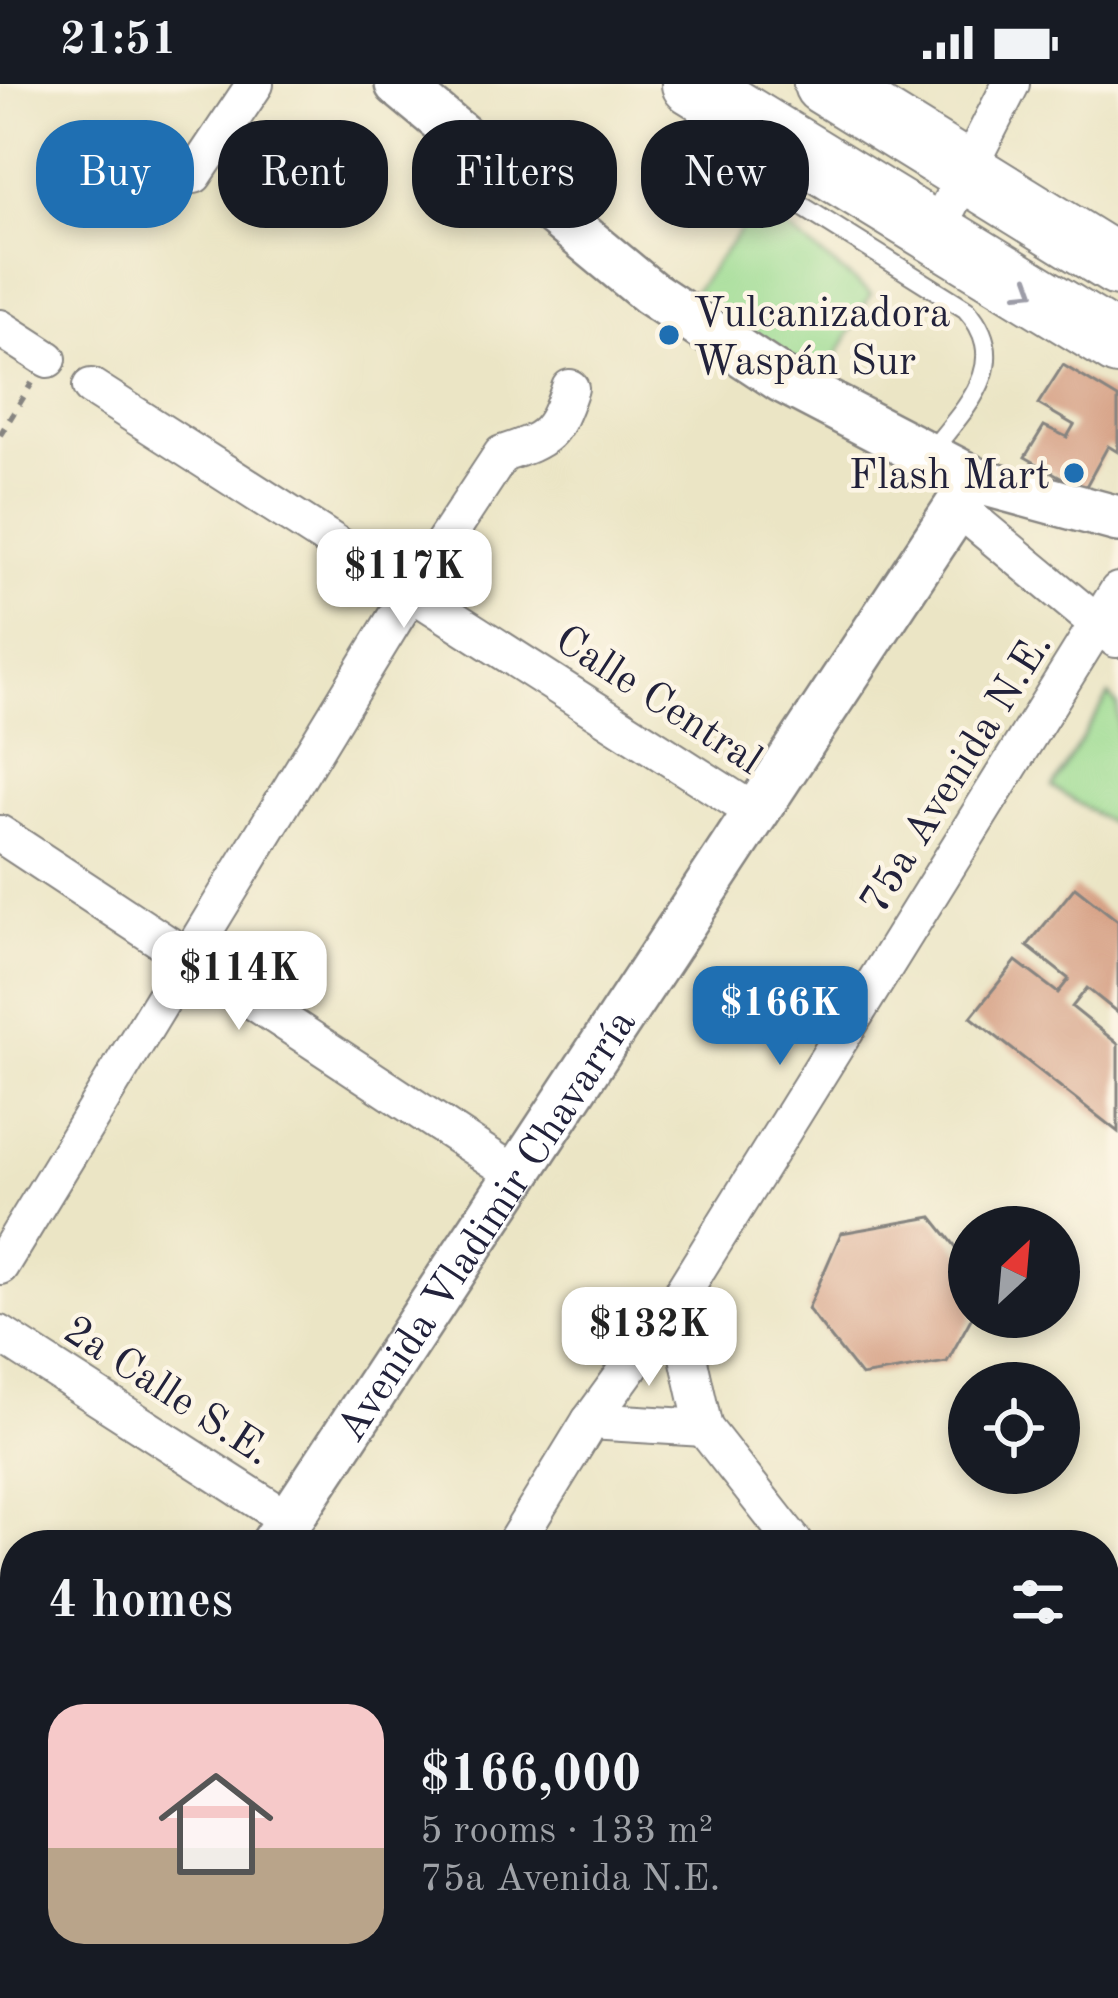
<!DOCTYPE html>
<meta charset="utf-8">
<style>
:root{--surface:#171b24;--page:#242831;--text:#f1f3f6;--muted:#9ea1a6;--line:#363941;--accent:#1f6fb2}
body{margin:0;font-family:"Old Standard TT",serif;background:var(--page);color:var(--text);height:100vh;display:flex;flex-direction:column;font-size:45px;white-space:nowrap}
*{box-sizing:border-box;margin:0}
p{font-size:39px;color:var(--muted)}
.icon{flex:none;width:66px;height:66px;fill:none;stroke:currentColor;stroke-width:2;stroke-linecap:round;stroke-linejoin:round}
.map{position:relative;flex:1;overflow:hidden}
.side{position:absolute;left:0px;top:1446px;width:1119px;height:468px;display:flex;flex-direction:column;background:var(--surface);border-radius:48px 48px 0 0;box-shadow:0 6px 18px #0003}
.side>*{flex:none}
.top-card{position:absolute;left:36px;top:36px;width:1047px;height:108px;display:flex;gap:24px}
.needle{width:78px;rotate:26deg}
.tools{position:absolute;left:948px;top:1122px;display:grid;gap:24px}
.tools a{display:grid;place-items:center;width:132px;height:132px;border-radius:50%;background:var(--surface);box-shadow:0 6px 18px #0003;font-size:60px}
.price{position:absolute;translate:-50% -102px;padding:0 27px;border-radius:24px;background:#fff;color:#222;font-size:39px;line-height:78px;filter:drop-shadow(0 3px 6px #0008)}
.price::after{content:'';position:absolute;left:50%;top:72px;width:36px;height:27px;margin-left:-18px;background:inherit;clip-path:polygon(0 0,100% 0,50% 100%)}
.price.on{background:var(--accent);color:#fff}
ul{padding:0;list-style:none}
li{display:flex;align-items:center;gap:36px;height:300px;padding:0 48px}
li+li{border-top:3px solid var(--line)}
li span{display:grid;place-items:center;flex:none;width:336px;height:240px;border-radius:36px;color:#555}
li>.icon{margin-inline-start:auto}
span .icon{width:144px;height:144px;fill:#fffc;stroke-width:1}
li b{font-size:51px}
h2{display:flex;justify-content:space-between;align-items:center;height:144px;padding:0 48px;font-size:51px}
.tag{padding:0 42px;border-radius:48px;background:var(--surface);box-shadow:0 6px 18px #0003;font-size:42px;line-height:108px}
.tag.on{background:var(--accent);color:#fff}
.status{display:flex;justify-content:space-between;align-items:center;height:84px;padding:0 60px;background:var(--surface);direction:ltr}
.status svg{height:33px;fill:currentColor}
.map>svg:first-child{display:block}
.green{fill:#9bdb91;stroke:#5e7e66;stroke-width:3}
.building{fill:#d59f83}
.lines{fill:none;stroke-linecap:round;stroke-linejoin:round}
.service-casing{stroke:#868480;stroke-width:22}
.minor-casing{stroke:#868480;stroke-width:40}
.tertiary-casing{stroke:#868480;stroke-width:50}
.trunk-casing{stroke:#868480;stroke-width:64}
.path{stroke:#868480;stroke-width:6;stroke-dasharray:9 9;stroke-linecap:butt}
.service{stroke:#fff;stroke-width:18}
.minor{stroke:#fff;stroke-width:36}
.tertiary{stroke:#fff;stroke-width:45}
.trunk{stroke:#fff;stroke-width:60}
.oneway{stroke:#9c9ca7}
.poi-dot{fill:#1f6fb2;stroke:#fcf5e5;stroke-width:4.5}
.labels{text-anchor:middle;stroke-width:9;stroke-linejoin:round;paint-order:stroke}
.poi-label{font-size:42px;fill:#22223b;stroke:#fcf5e5;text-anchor:start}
.street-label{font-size:42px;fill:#22223b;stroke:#fcf5e5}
</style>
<div class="status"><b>21:51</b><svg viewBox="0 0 49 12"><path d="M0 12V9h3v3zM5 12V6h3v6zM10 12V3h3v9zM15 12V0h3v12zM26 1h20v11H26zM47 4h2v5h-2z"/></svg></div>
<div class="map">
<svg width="1118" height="1914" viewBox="0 0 1118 1914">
<rect width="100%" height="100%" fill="#fcf5e5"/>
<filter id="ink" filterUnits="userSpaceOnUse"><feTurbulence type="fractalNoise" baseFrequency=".00833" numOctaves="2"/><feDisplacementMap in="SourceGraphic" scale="24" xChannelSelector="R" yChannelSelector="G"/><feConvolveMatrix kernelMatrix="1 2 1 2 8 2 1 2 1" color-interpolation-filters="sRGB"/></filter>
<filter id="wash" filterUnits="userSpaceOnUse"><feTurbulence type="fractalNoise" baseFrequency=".004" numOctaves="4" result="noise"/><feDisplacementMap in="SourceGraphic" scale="48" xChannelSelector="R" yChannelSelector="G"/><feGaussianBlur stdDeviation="2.7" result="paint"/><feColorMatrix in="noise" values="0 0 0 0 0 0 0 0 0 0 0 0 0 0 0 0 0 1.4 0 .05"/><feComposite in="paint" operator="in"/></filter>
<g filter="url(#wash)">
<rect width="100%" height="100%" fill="#ebe5c5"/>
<g class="green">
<path d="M759,122L871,210L814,313L678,229Z"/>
<path d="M1109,611L1118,622V744L1052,703Z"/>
<path d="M1118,1676V1806C1096,1775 1094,1706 1118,1676Z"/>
</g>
<g id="blocks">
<g class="building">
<path d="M1063,281L1118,314V368L1108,362L1084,406L1025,373L1044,342L1067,353L1074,341L1038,320Z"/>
<path d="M1075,803L1118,837V929L1087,904L1072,923L1118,960V1048L971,933L1016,877L1058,909L1069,895L1027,862Z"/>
<path d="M932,1133L969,1179L972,1233L947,1278L861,1292L808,1225L841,1149Z"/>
</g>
</g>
</g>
<g filter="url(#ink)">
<use href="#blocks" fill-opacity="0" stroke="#868480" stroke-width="3"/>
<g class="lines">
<defs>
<g id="service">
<path d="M693,22L722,72L966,225C1015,280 964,325 928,371"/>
<path d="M456,1899L466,1914"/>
<path d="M761,1899L769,1914"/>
</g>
<g id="minor">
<path d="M194,91L255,0"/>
<path d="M935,149L1011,0"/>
<path d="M0,244L48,275"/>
<path d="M91,303L756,729"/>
<path d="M957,423L1116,555"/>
<path d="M0,750L517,1091"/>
<path d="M0,1182L411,508L502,370C548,355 554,351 570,304"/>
<path d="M676,1219L704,1344L796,1461"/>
<path d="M0,1250L289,1436"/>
<path d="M590,1337L704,1344"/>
<path d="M514,1461L590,1337L676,1219L1118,507"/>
<path d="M0,1774L15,1783"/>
<path d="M1104,1880L1118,1900"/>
<path d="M209,1899L232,1913"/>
</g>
<g id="tertiary">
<path d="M398,0L649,208L781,295L975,396L1118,435"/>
<path id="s1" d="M273,1461L975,396"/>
<path d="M0,1874L15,1851"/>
</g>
<g id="trunk">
<path d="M692,0L1118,261"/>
<path d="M824,0L1118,182"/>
</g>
</defs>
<use href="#service" class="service-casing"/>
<use href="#minor" class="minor-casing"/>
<use href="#tertiary" class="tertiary-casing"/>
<use href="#trunk" class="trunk-casing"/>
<path class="path" d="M0,351L32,299"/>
<use href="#service" class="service"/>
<use href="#minor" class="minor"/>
<use href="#tertiary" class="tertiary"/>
<use href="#trunk" class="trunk"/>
</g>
<defs><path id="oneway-chevron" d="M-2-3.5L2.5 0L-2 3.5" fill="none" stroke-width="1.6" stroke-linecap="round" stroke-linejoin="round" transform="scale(3)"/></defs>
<use class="oneway" href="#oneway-chevron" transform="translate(1027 205) rotate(32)"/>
</g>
<g class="poi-dot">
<circle cx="669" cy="251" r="12"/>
<circle cx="1074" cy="389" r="12"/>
</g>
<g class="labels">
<g class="poi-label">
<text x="693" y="242">Vulcanizadora<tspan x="693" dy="48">Waspán Sur</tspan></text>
<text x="1050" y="404" text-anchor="end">Flash Mart</text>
</g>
<g class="street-label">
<text transform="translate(660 614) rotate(33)" y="15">Calle Central</text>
<text transform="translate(954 688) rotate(-58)" y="15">75a Avenida N.E.</text>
<text dy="15" stroke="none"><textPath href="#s1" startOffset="384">Avenida Vladimir Chavarría</textPath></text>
<text transform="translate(169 1305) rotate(33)" y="15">2a Calle S.E.</text>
</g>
</g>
</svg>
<div class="tools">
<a><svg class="needle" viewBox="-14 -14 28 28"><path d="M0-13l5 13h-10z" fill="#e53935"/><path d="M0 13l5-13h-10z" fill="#9ea1a6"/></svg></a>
<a><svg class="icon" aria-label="locate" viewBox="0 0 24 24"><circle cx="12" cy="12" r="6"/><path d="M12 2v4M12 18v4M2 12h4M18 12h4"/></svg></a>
</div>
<b class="price" style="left:404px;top:547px">$117K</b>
<b class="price" style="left:239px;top:949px">$114K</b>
<b class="price on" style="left:780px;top:984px">$166K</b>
<b class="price" style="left:649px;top:1305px">$132K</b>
<div class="top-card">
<a class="tag on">Buy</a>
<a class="tag">Rent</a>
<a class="tag">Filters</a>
<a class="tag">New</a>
</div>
<section class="side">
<h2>4 homes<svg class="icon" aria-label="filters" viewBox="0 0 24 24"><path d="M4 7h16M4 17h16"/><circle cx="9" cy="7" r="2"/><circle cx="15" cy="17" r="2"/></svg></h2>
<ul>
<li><span style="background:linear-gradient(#f6c9c9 60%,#b9a48a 0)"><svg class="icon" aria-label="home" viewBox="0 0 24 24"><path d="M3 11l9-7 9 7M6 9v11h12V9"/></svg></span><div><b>$166,000</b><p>5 rooms · 133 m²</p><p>75a Avenida N.E.</p></div></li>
</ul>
</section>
</div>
